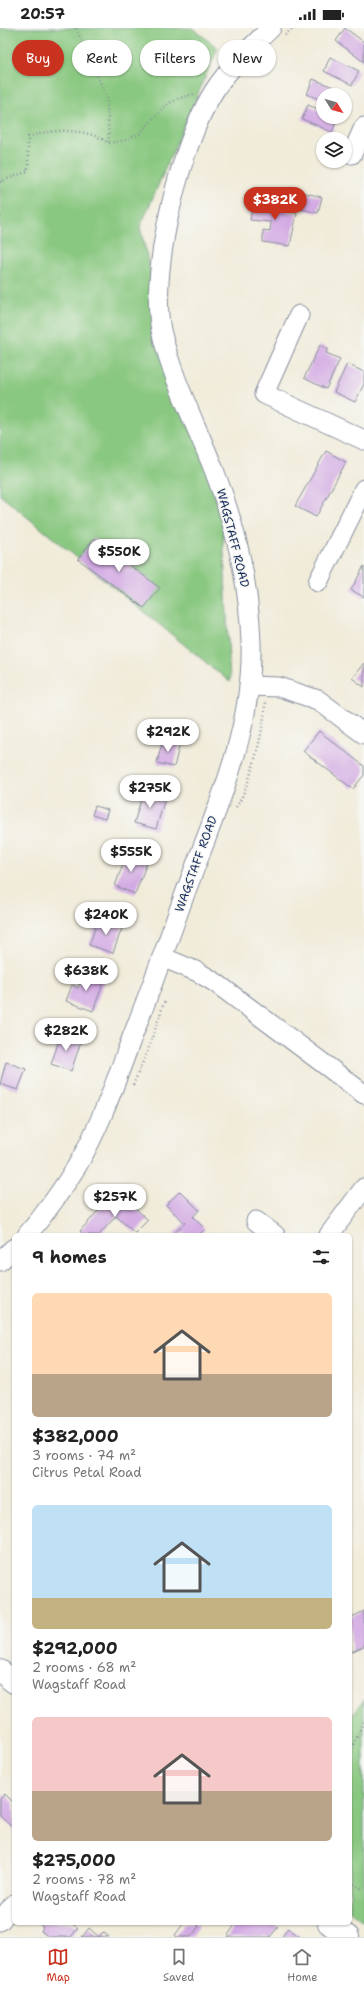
<!DOCTYPE html>
<meta charset="utf-8">
<style>
:root{--surface:#fff;--page:#f6f6f6;--text:#222;--muted:#767676;--line:#e0e0e0;--accent:#c8321e}
body{margin:0;font-family:"Shantell Sans",sans-serif;background:var(--page);color:var(--text);height:100vh;display:flex;flex-direction:column;font-size:15px;white-space:nowrap}
*{box-sizing:border-box;margin:0}
p{font-size:13px;color:var(--muted)}
.icon{flex:none;width:22px;height:22px;fill:none;stroke:currentColor;stroke-width:2;stroke-linecap:round;stroke-linejoin:round}
.map{position:relative;flex:1;overflow:hidden}
.side{position:absolute;left:12px;top:1205px;width:340px;height:692px;display:flex;flex-direction:column;background:var(--surface);border-radius:6px;box-shadow:0 1px 3px #0004}
.side>*{flex:none}
.top-card{position:absolute;left:12px;top:12px;width:340px;height:36px;display:flex;gap:8px}
.needle{width:26px;rotate:127deg}
.tools{position:absolute;left:316px;top:60px;display:grid;gap:8px}
.tools a{display:grid;place-items:center;width:36px;height:36px;border-radius:50%;background:var(--surface);box-shadow:0 1px 3px #0004;font-size:20px}
.price{position:absolute;translate:-50% -34px;padding:0 9px;border-radius:14px;background:#fff;color:#222;font-size:13px;line-height:26px;filter:drop-shadow(0 1px 2px #0008)}
.price::after{content:'';position:absolute;left:50%;top:24px;width:12px;height:9px;margin-left:-6px;background:inherit;clip-path:polygon(0 0,100% 0,50% 100%)}
.price.active{background:var(--accent);color:#fff}
ul{padding:0;list-style:none}
li{display:grid;align-content:center;gap:8px;height:212px;padding:0 20px}
li span{display:grid;place-items:center;height:124px;border-radius:6px;color:#555}
li>.icon{margin-inline-start:auto}
span .icon{width:72px;height:72px;fill:#fffc;stroke-width:1}
li b{font-size:17px}
h2{display:flex;justify-content:space-between;align-items:center;height:48px;padding:0 20px;font-size:17px}
.chip{padding:0 14px;border-radius:18px;background:var(--surface);box-shadow:0 1px 3px #0004;font-size:14px;line-height:36px}
.chip.active{background:var(--accent);color:#fff}
.status{display:flex;justify-content:space-between;align-items:center;height:28px;padding:0 20px;background:var(--surface);direction:ltr}
.status svg{height:11px;fill:currentColor}
.tab-bar{display:flex;justify-content:space-around;align-items:center;height:56px;border-top:1px solid var(--line);background:var(--surface);font-size:11px;color:var(--muted)}
.tab-bar a{display:grid;justify-items:center;gap:2px}
.tab-bar .active{color:var(--accent)}
.map>svg:first-child{display:block}
.green{fill:#89c880;stroke:#527c6f}
.building{fill:#d3aae3}
.lines{fill:none;stroke-linecap:round;stroke-linejoin:round}
.minor-casing{stroke:#868e9c;stroke-width:21}
.highway-casing{stroke:#868e9c;stroke-width:24}
.path{stroke:#868e9c;stroke-width:2.5;stroke-dasharray:1 3;stroke-linecap:butt}
.minor{stroke:#fff;stroke-width:19}
.highway{stroke:#fff;stroke-width:22}
.labels{text-anchor:middle;stroke-width:3;stroke-linejoin:round;paint-order:stroke}
.street-label{font-size:12px;fill:#1b2f5e;stroke:#f6f6f2}
</style>
<div class="status"><b>20:57</b><svg viewBox="0 0 49 12"><path d="M0 12V9h3v3zM5 12V6h3v6zM10 12V3h3v9zM15 12V0h3v12zM26 1h20v11H26zM47 4h2v5h-2z"/></svg></div>
<div class="map">
<svg width="364" height="1909" viewBox="0 0 364 1909">
<rect width="100%" height="100%" fill="#f6f6f2"/>
<filter id="ink" filterUnits="userSpaceOnUse"><feTurbulence type="fractalNoise" baseFrequency=".025" numOctaves="2"/><feDisplacementMap in="SourceGraphic" scale="8" xChannelSelector="R" yChannelSelector="G"/><feConvolveMatrix kernelMatrix="1 2 1 2 8 2 1 2 1" color-interpolation-filters="sRGB"/></filter>
<filter id="wash" filterUnits="userSpaceOnUse"><feTurbulence type="fractalNoise" baseFrequency=".012" numOctaves="4" result="noise"/><feDisplacementMap in="SourceGraphic" scale="16" xChannelSelector="R" yChannelSelector="G"/><feGaussianBlur stdDeviation="0.9" result="paint"/><feColorMatrix in="noise" values="0 0 0 0 0 0 0 0 0 0 0 0 0 0 0 0 0 1.4 0 .05"/><feComposite in="paint" operator="in"/></filter>
<g filter="url(#wash)">
<rect width="100%" height="100%" fill="#f1ecda"/>
<g class="green">
<path d="M0,0H192L218,20L140,199L175,348L222,481L230,654L0,467Z"/>
<path d="M364,1672V1894L350,1883V1690Z"/>
</g>
<g id="blocks">
<g class="building">
<path d="M345,0L364,14V34L336,13Z"/>
<path d="M330,29L359,43L352,57L324,43Z"/>
<path d="M313,51L348,65L345,73V67H323V73L307,66Z"/>
<path d="M308,77L323,83V89H338L332,104L302,91Z"/>
<path d="M305,165L322,169L318,185L301,181Z"/>
<path d="M253,172L288,176L287,184L297,185L290,218L263,214V202L270,203L271,194L250,192Z"/>
<path d="M320,317L328,321L326,325L340,331L326,361L304,350Z"/>
<path d="M347,336L364,344V356L355,374L334,364Z"/>
<path d="M326,423L346,434L316,489L295,478Z"/>
<path d="M94,510L160,560L144,580L78,531Z"/>
<path d="M364,538V569L351,562Z"/>
<path d="M364,635V659L352,650Z"/>
<path d="M319,703L364,738V747L353,761L303,723Z"/>
<path d="M163,711L180,715L174,739L157,735Z"/>
<path d="M144,761L166,767L156,801L134,795Z"/>
<path d="M95,778L108,782L105,791L92,787Z"/>
<path d="M127,825L148,832L135,866L115,858Z"/>
<path d="M98,892L122,900L113,925L89,917Z"/>
<path d="M83,945L104,953L93,983L66,973L72,957L78,960Z"/>
<path d="M62,1004L82,1011L71,1043L51,1036Z"/>
<path d="M6,1034L26,1041L18,1062L0,1056Z"/>
<path d="M180,1163L199,1182L193,1189L205,1201L199,1207L173,1206L185,1195L166,1177Z"/>
<path d="M122,1168L148,1192L135,1205L116,1188L99,1207H84L80,1203L106,1174L112,1180Z"/>
<path d="M364,1583V1618L351,1624L350,1590Z"/>
<path d="M5,1766L14,1775V1801L0,1788V1771Z"/>
<path d="M42,1895H71L78,1900L71,1909H49L41,1903L43,1899L40,1897Z"/>
<path d="M184,1895H195L199,1898L191,1909H177L175,1907Z"/>
<path d="M236,1895H273L278,1899L270,1909H227Z"/>
<path d="M89,1900L99,1909L103,1904L109,1909H82Z"/>
<path d="M288,1900L300,1909H282Z"/>
</g>
</g>
</g>
<g filter="url(#ink)">
<use href="#blocks" fill-opacity="0" stroke="#868e9c" stroke-width="1"/>
<g class="lines">
<defs>
<g id="minor">
<path d="M352,126L364,99"/>
<path d="M299,287L264,366L364,412"/>
<path d="M318,554L364,461"/>
<path d="M249,658L279,659L318,672L364,706"/>
<path d="M162,929L198,944L216,955L364,1066"/>
<path d="M256,1193L275,1207"/>
<path d="M27,1207C45,1186 62,1162 77,1138C100,1099 115,1055 131,1012C149,966 166,919 183,871C213,789 254,704 251,614C249,556 235,496 214,442C196,396 172,351 161,302C149,241 181,115 214,63C229,40 251,19 271,0"/>
<path d="M329,1207L364,1160"/>
<path d="M0,1233L14,1220"/>
<path d="M0,1893L14,1876"/>
</g>
<g id="highway">
<path d="M0,1643L14,1654"/>
<path d="M329,1895L348,1909"/>
</g>
</defs>
<use href="#minor" class="minor-casing"/>
<use href="#highway" class="highway-casing"/>
<g class="path">
<path d="M76,0L107,70L109,114"/>
<path d="M285,7L293,0"/>
<path d="M109,115L126,112L140,105L166,77L177,71L194,66"/>
<path d="M0,154L28,143V109C53,100 87,100 109,115"/>
<path d="M236,779C249,763 266,695 265,673"/>
<path d="M133,1057L148,1022L165,972"/>
<path d="M350,1724L364,1693"/>
<path d="M350,1854L364,1862"/>
</g>
<use href="#minor" class="minor"/>
<use href="#highway" class="highway"/>
</g>
</g>
<g class="labels">
<g class="street-label">
<text transform="translate(233 510) rotate(76)" y="4">WAGSTAFF ROAD</text>
<text transform="translate(196 836) rotate(-70)" y="4">WAGSTAFF ROAD</text>
</g>
</g>
</svg>
<div class="tools">
<a><svg class="needle" viewBox="-14 -14 28 28"><path d="M0-13l5 13h-10z" fill="#e53935"/><path d="M0 13l5-13h-10z" fill="#767676"/></svg></a>
<a><svg class="icon" aria-label="layers" viewBox="0 0 24 24"><path d="M12 4l9 5-9 5-9-5zM3 14l9 5 9-5"/></svg></a>
</div>
<b class="price active" style="left:275px;top:193px">$382K</b>
<b class="price" style="left:119px;top:545px">$550K</b>
<b class="price" style="left:168px;top:725px">$292K</b>
<b class="price" style="left:150px;top:781px">$275K</b>
<b class="price" style="left:131px;top:845px">$555K</b>
<b class="price" style="left:106px;top:908px">$240K</b>
<b class="price" style="left:86px;top:964px">$638K</b>
<b class="price" style="left:66px;top:1024px">$282K</b>
<b class="price" style="left:115px;top:1190px">$257K</b>
<div class="top-card">
<a class="chip active">Buy</a>
<a class="chip">Rent</a>
<a class="chip">Filters</a>
<a class="chip">New</a>
</div>
<section class="side">
<h2>9 homes<svg class="icon" aria-label="filters" viewBox="0 0 24 24"><path d="M4 7h16M4 17h16"/><circle cx="9" cy="7" r="2"/><circle cx="15" cy="17" r="2"/></svg></h2>
<ul>
<li><span style="background:linear-gradient(#ffd9b3 65%,#b9a48a 0)"><svg class="icon" aria-label="home" viewBox="0 0 24 24"><path d="M3 11l9-7 9 7M6 9v11h12V9"/></svg></span><div><b>$382,000</b><p>3 rooms · 74 m²</p><p>Citrus Petal Road</p></div></li>
<li><span style="background:linear-gradient(#bfe0f5 75%,#c2b280 0)"><svg class="icon" aria-label="home" viewBox="0 0 24 24"><path d="M3 11l9-7 9 7M6 9v11h12V9"/></svg></span><div><b>$292,000</b><p>2 rooms · 68 m²</p><p>Wagstaff Road</p></div></li>
<li><span style="background:linear-gradient(#f6c9c9 60%,#b9a48a 0)"><svg class="icon" aria-label="home" viewBox="0 0 24 24"><path d="M3 11l9-7 9 7M6 9v11h12V9"/></svg></span><div><b>$275,000</b><p>2 rooms · 78 m²</p><p>Wagstaff Road</p></div></li>
</ul>
</section>
</div>
<nav class="tab-bar">
<a class="active"><svg class="icon" aria-label="map" viewBox="0 0 24 24"><path d="M3 6l6-2 6 2 6-2v14l-6 2-6-2-6 2zM9 4v14M15 6v14"/></svg>Map</a>
<a><svg class="icon" aria-label="saved" viewBox="0 0 24 24"><path d="M7 4h10v16l-5-4-5 4z"/></svg>Saved</a>
<a><svg class="icon" aria-label="home" viewBox="0 0 24 24"><path d="M3 11l9-7 9 7M6 9v11h12V9"/></svg>Home</a>
</nav>
